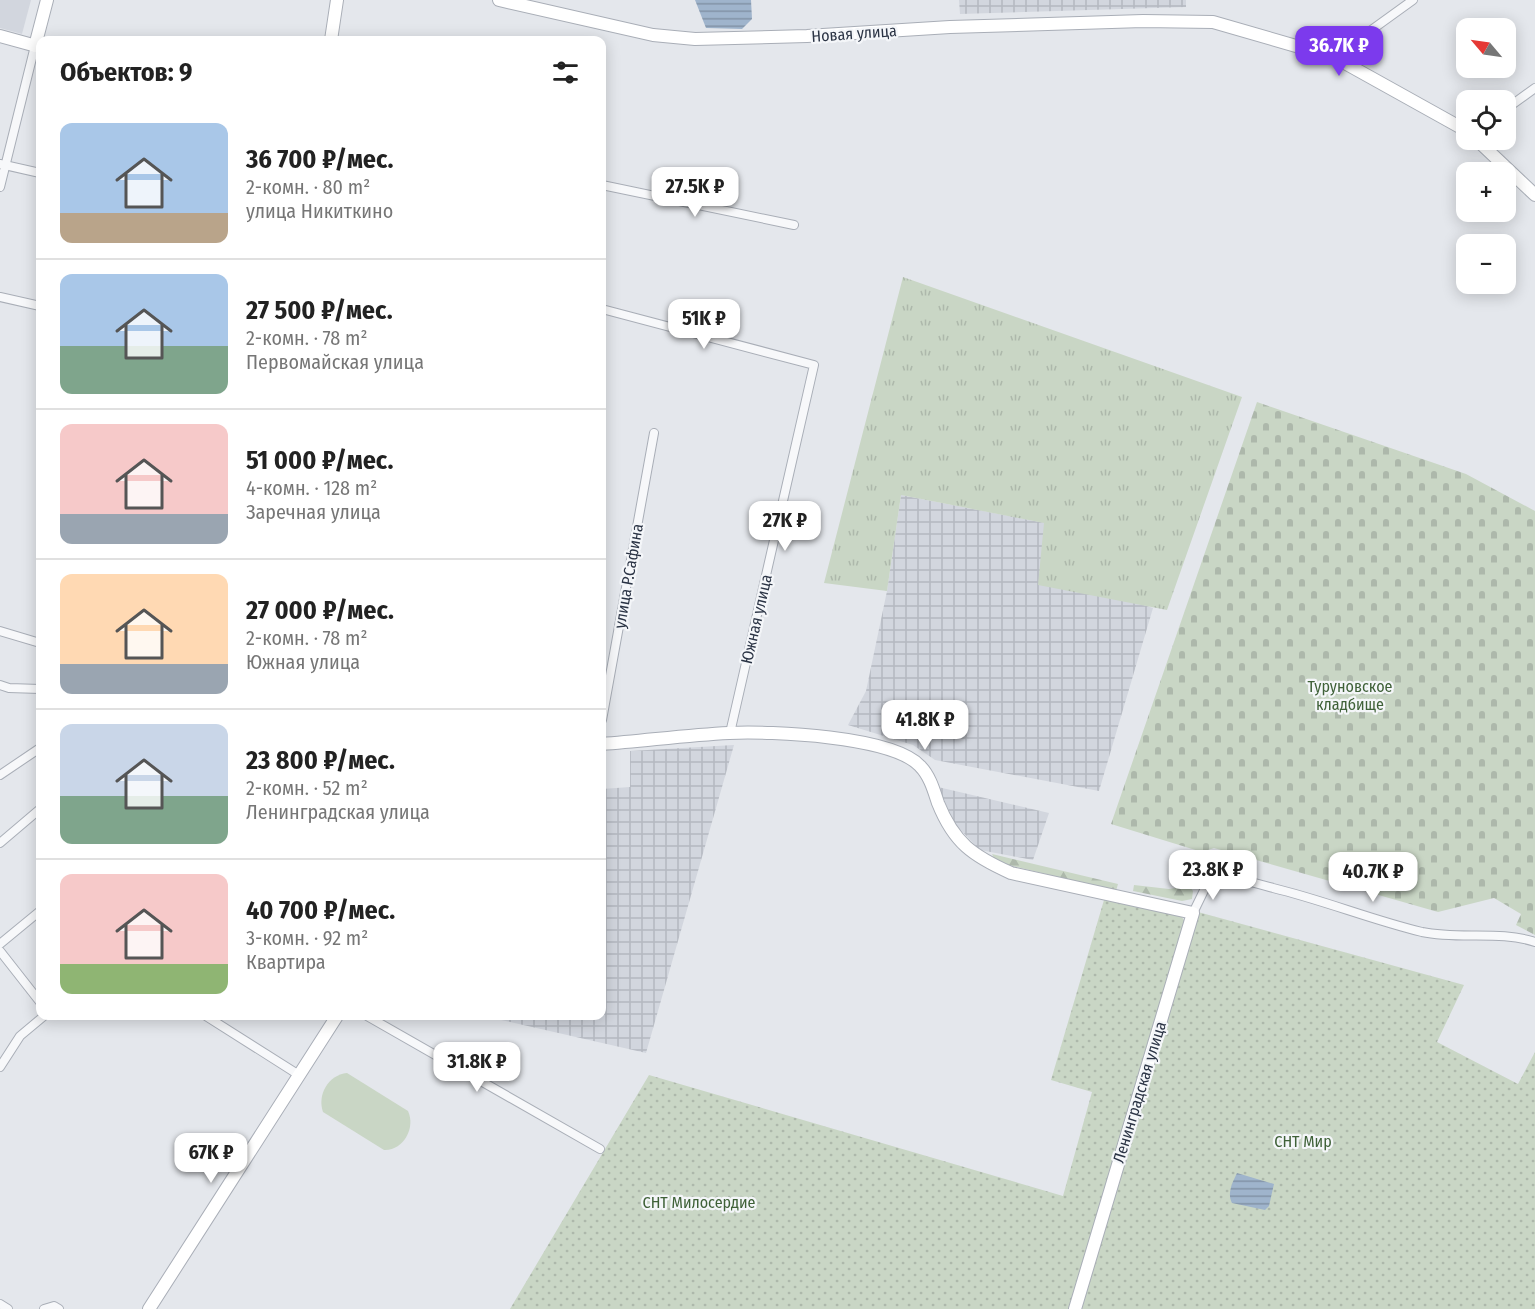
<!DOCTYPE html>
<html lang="ru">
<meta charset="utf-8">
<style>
:root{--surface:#fff;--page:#f2f2f2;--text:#222;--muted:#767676;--line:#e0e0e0;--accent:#7c3aed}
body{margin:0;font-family:"Fira Sans Condensed",sans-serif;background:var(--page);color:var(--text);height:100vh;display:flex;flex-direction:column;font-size:22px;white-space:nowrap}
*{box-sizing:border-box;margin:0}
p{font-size:20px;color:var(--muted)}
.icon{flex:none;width:33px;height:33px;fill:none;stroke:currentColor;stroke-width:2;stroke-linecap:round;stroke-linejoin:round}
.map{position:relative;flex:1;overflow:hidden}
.drawer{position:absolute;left:36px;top:36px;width:570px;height:984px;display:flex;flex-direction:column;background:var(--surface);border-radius:12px;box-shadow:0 3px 15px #0003}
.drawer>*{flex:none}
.needle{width:39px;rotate:299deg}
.controls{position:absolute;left:1456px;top:18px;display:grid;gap:12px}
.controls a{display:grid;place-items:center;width:60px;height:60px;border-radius:12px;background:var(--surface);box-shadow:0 3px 15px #0003;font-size:30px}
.price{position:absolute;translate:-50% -51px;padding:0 14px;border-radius:12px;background:#fff;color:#222;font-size:20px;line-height:39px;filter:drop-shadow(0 2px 3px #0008)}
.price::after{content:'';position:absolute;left:50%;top:36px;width:18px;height:14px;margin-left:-9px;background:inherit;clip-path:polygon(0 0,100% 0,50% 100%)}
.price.active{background:var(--accent);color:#fff}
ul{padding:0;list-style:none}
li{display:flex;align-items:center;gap:18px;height:150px;padding:0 24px}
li+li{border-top:2px solid var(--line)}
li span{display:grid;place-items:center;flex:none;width:168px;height:120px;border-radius:12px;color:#555}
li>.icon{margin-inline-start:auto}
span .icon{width:72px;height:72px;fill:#fffc;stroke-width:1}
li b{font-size:26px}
h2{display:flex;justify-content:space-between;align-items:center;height:72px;padding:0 24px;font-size:26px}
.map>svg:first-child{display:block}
.built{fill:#d2d6de}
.industrial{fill:url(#industrial-grid)}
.grass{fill:url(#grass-tufts)}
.forest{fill:url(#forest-firs)}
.cemetery{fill:url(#cemetery-stones)}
.park{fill:url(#park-dots)}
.pitch{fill:#c9d6c5}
.water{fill:url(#water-rules)}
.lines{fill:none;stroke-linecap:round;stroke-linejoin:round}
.street-casing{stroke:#a9aeb7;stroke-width:10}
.secondary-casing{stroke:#a9aeb7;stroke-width:14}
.street{stroke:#f7f8fa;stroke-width:8}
.secondary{stroke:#fff;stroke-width:12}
.labels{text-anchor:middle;stroke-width:4.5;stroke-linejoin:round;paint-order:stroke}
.street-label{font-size:16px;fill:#2b3445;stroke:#f4f6f9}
.park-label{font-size:16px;fill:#3f6138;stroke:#f4f6f9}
</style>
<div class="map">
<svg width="1535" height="1309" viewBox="0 0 1535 1309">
<defs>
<pattern id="industrial-grid" width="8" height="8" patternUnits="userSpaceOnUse" patternTransform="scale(1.5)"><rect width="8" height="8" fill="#d2d6de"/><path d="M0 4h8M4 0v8" fill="none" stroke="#b4b8c0"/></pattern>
<pattern id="grass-tufts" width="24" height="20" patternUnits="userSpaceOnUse" patternTransform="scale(1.5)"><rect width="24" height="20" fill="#c9d6c5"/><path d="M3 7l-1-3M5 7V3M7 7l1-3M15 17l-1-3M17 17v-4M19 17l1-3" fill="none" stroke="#adb8ab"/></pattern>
<pattern id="forest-firs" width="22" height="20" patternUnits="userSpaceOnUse" patternTransform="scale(1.5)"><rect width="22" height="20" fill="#c9d6c5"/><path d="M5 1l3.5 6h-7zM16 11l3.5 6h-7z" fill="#adb8ab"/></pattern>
<pattern id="cemetery-stones" width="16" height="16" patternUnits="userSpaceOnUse" patternTransform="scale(1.5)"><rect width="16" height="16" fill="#c9d6c5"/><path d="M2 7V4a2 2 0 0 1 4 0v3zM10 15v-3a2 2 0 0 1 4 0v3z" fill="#adb8ab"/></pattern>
<pattern id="park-dots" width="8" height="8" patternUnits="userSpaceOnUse" patternTransform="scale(1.5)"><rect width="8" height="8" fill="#c9d6c5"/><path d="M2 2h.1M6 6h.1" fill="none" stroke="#adb8ab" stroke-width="1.8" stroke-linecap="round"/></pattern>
<pattern id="water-rules" width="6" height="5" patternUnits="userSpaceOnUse" patternTransform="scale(1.5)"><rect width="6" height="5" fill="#9fb4cc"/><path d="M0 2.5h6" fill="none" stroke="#8293a7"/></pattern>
</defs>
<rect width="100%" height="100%" fill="#e4e7ec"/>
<path class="built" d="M0,0H31L22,34L0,28Z"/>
<g class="industrial">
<path d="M959,0H1186V7L960,14Z"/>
<path d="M901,495L1045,523L1131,601L1153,608L1099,791L935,760L913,745L848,725L866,691L887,591Z"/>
<path d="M734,745L646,1053L484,1016H602V789L630,787V751Z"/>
<path d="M938,787L1049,813L1033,860L980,850L955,824Z"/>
</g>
<path class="grass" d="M903,277L1242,397L1167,610L1038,585L1044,523L901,495L887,591L824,583Z"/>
<g class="forest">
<path d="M992,854L1118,884L1116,891L996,862Z"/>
<path d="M1134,885L1169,889L1189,886L1193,891L1192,899L1182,901L1133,891Z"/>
</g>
<path class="cemetery" d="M1257,402L1466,474L1535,511V935L1516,925L1521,914L1494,898L1438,912L1214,848L1202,852L1111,824Z"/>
<g class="park">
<path d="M1104,900L1181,916L1187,924L1071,1309H510L649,1075L1063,1196L1092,1092L1051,1080Z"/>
<path d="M1198,912L1464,985L1437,1042L1518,1084L1535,1052V1309H1081Z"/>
</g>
<path class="pitch" d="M347,1073L408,1111C416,1128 403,1151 384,1150L323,1112C317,1095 328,1075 347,1073Z"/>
<g class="water">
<path d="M695,0H751L752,19L742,29L706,28Z"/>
<path d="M1237,1173L1274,1184L1269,1206L1265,1210L1232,1203C1227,1194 1232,1183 1237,1173Z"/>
</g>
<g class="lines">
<defs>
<g id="street">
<path d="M1334,57L1413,0"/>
<path d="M1506,109L1535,88"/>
<path d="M0,164L40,173"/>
<path d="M602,185L794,225"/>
<path d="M0,187L35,46"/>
<path d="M0,297L40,306"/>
<path d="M602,309L814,365L730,733"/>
<path d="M0,631L40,643"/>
<path d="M0,685L9,688L40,689"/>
<path d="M602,720L654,433"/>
<path d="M0,775L40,748"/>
<path d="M0,843L40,809"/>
<path d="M1193,913L1210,878C1232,876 1252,882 1273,888C1323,900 1372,920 1422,932C1460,940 1499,930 1535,942"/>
<path d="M0,944L40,911"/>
<path d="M0,951L40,1002"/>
<path d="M206,1016L299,1075"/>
<path d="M367,1016L600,1149"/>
<path d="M0,1067L20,1036L44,1016"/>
<path d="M0,1304L8,1309"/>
<path d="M44,1309L54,1306L59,1309"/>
</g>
<g id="secondary">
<path d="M499,0L653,35L695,39L807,36L950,27L1143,21L1213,22L1334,57L1467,131"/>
<path d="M0,36L40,47"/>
<path d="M331,40L337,0"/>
<path d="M35,46L47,0"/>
<path d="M1477,140L1535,195"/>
<path d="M602,744C644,741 687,735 729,733C771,731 892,736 920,766C930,776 934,791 938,803C954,843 973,856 1011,873L1193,913L1075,1309"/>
<path d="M149,1309L337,1016"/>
</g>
</defs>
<use href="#street" class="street-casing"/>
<use href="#secondary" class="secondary-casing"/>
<use href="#street" class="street"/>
<use href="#secondary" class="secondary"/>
</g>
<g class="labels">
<g class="street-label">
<text transform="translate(854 33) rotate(-4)" y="6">Новая улица</text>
<text transform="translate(628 576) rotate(-80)" y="6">улица Р.Сафина</text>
<text transform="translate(756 619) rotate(-77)" y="6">Южная улица</text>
<text transform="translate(1139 1092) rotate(-73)" y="6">Ленинградская улица</text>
</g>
<g class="park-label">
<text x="1350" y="692">Туруновское<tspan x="1350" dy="18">кладбище</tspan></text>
<text x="1303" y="1147">СНТ Мир</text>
<text x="699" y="1208">СНТ Милосердие</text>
</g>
</g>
</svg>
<div class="controls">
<a><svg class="needle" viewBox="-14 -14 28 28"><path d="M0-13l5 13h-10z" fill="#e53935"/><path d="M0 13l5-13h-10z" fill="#767676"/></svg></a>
<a><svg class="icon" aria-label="locate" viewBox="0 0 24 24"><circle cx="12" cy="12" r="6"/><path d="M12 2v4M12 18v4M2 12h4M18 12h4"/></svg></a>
<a>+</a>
<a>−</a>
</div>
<b class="price active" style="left:1339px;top:77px">36.7K ₽</b>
<b class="price" style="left:695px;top:218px">27.5K ₽</b>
<b class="price" style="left:704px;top:350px">51K ₽</b>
<b class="price" style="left:785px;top:552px">27K ₽</b>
<b class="price" style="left:925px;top:751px">41.8K ₽</b>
<b class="price" style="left:1213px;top:901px">23.8K ₽</b>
<b class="price" style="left:1373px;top:903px">40.7K ₽</b>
<b class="price" style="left:477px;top:1093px">31.8K ₽</b>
<b class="price" style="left:211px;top:1184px">67K ₽</b>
<section class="drawer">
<h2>Объектов: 9<svg class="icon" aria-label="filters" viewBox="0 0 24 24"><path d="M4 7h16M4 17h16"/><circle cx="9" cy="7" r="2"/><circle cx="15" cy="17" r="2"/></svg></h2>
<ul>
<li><span style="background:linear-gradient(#a9c7e8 75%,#b9a48a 0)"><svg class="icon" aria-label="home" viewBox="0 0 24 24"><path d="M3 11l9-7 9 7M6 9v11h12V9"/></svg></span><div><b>36 700 ₽/мес.</b><p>2-комн. · 80 m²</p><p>улица Никиткино</p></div></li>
<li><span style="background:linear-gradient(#a9c7e8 60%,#7fa58c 0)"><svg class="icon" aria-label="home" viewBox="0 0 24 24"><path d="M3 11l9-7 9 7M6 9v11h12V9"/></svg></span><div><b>27 500 ₽/мес.</b><p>2-комн. · 78 m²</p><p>Первомайская улица</p></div></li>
<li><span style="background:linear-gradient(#f6c9c9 75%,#9aa5b1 0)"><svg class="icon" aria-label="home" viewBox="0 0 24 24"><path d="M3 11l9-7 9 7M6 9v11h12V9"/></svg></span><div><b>51 000 ₽/мес.</b><p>4-комн. · 128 m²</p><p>Заречная улица</p></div></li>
<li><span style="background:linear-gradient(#ffd9b3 75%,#9aa5b1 0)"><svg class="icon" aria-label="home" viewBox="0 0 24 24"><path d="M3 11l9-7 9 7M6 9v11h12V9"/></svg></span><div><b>27 000 ₽/мес.</b><p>2-комн. · 78 m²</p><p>Южная улица</p></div></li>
<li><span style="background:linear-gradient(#c9d6e8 60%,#7fa58c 0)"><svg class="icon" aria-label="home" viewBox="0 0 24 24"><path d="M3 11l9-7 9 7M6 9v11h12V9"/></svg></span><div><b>23 800 ₽/мес.</b><p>2-комн. · 52 m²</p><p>Ленинградская улица</p></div></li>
<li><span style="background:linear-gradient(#f6c9c9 75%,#8fb573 0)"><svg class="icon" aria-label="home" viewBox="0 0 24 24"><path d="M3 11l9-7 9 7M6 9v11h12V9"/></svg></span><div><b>40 700 ₽/мес.</b><p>3-комн. · 92 m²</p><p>Квартира</p></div></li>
</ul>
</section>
</div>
